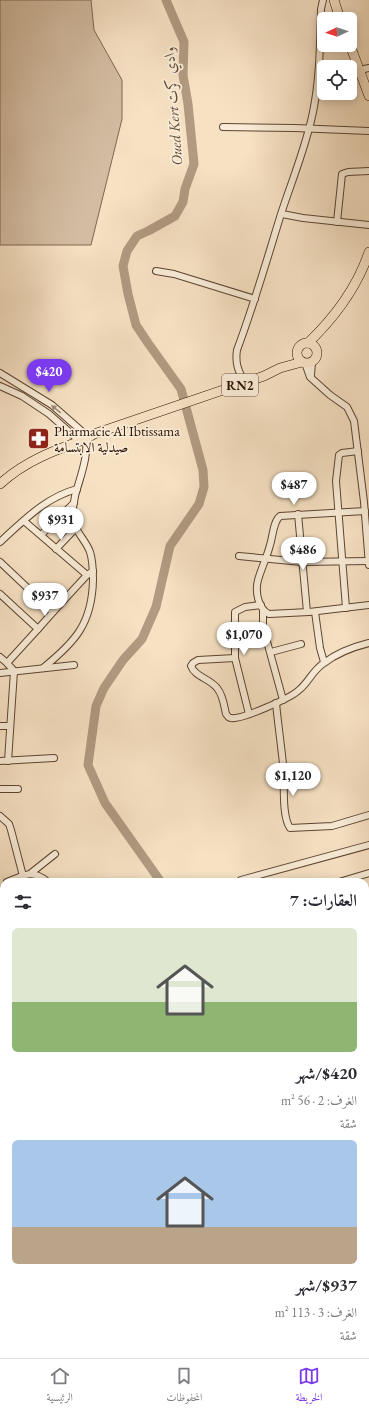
<!DOCTYPE html>
<html lang="ar">
<meta charset="utf-8">
<style>
:root{--surface:#fff;--page:#f2f2f3;--text:#2b2b33;--muted:#7c7c81;--line:#e1e1e2;--accent:#7c3aed}
body{margin:0;font-family:"EB Garamond",Amiri,serif;background:var(--page);color:var(--text);direction:rtl;height:100vh;display:flex;flex-direction:column;font-size:15px;white-space:nowrap}
*{box-sizing:border-box;margin:0}
p{font-size:13px;color:var(--muted)}
.icon{flex:none;width:22px;height:22px;fill:none;stroke:currentColor;stroke-width:2;stroke-linecap:round;stroke-linejoin:round}
.map{position:relative;flex:1;overflow:hidden;direction:ltr}
.sheet{position:absolute;left:0px;top:878px;width:369px;height:480px;display:flex;flex-direction:column;background:var(--surface);border-radius:12px 12px 0 0;box-shadow:0 2px 10px #0003;direction:rtl}
.sheet>*{flex:none}
.needle{width:26px;rotate:267deg}
.controls{position:absolute;left:317px;top:12px;display:grid;gap:8px}
.controls a{display:grid;place-items:center;width:40px;height:40px;border-radius:6px;background:var(--surface);box-shadow:0 2px 10px #0003;font-size:20px}
.price{position:absolute;translate:-50% -34px;padding:0 9px;border-radius:14px;background:#fff;color:#222;font-size:13px;line-height:26px;filter:drop-shadow(0 1px 2px #0008)}
.price::after{content:'';position:absolute;left:50%;top:24px;width:12px;height:9px;margin-left:-6px;background:inherit;clip-path:polygon(0 0,100% 0,50% 100%)}
.price.active{background:var(--accent);color:#fff}
ul{padding:0;list-style:none}
li{display:grid;align-content:center;gap:8px;height:212px;padding:0 12px}
li span{display:grid;place-items:center;height:124px;border-radius:6px;color:#555}
li>.icon{margin-inline-start:auto}
span .icon{width:72px;height:72px;fill:#fffc;stroke-width:1}
li b{font-size:17px}
h2{display:flex;justify-content:space-between;align-items:center;height:48px;padding:0 12px;font-size:17px}
.tab-bar{display:flex;justify-content:space-around;align-items:center;height:56px;border-top:1px solid var(--line);background:var(--surface);font-size:11px;color:var(--muted)}
.tab-bar a{display:grid;justify-items:center;gap:2px}
.tab-bar .active{color:var(--accent)}
.map>svg:first-child{display:block}
.green{fill:#d3bda2;stroke:#7e6651}
.lines{fill:none;stroke-linecap:round;stroke-linejoin:round}
.river{stroke:#b09a81;stroke-width:9}
.street-casing{stroke:#5c4431;stroke-width:8}
.primary-casing{stroke:#291000;stroke-width:10}
.street{stroke:#f9ecd8;stroke-width:6}
.primary{stroke:#f6e1c3;stroke-width:9}
.oneway{fill:#9b8977}
.labels{text-anchor:middle;stroke-width:3.5;stroke-linejoin:round;paint-order:stroke}
.shield{fill:#f9ecd8;stroke:#675241;stroke-width:1}
.shield-label{font-size:13px;font-weight:bold;fill:#291000}
.poi-label{font-size:14px;fill:#291000;stroke:#f9ecd8;text-anchor:start}
.water-label{font-size:15px;font-style:italic;fill:#664e3a;stroke:#f9ecd8}
</style>
<div class="map">
<svg width="369" height="1358" viewBox="0 0 369 1358">
<rect width="100%" height="100%" fill="#f6e1c3"/>
<filter id="stains"><feTurbulence type="fractalNoise" baseFrequency=".005" numOctaves="4"/><feColorMatrix values="0 0 0 0 .2 0 0 0 0 .09 0 0 0 0 .02 0 0 0 .5 -.17"/></filter>
<radialGradient id="worn" r=".72"><stop offset=".6" stop-color="#630" stop-opacity="0"/><stop offset="1" stop-color="#630" stop-opacity=".3"/></radialGradient>
<path class="green" d="M0,0H91L94,30L122,80V119L91,245H0Z"/>
<g class="lines">
<g class="river">
<path d="M161,882L105,803L88,765L96,706L104,688L123,660L142,639L156,607L170,546L199,504L204,487L203,470L181,389L148,343L136,325L128,294L123,266L127,251L137,236L150,230L175,216L183,202L185,189L194,164L188,104L183,75L184,42L166,0"/>
<path d="M365,1060L369,1075"/>
<path d="M365,1171L369,1147"/>
<path d="M270,1358L272,1354"/>
</g>
<defs>
<g id="street">
<path d="M360,70L369,68"/>
<path d="M223,127L295,128L369,131"/>
<path d="M282,214L303,218L369,225"/>
<path d="M337,222L342,174L348,172L369,171"/>
<path d="M156,271L174,274L255,299"/>
<path d="M305,363L310,377L330,395L347,407L354,421L364,502L369,565"/>
<path d="M0,373L52,405L85,434C90,454 80,477 75,496C74,503 72,511 72,517C74,531 86,540 90,552C93,561 93,571 93,580C92,624 75,642 43,668"/>
<path d="M311,375L312,362"/>
<path d="M245,383C238,371 235,363 237,350C254,305 267,259 281,214C292,180 306,147 313,112C320,78 320,44 321,9L323,0"/>
<path d="M0,386L22,396L49,414L75,437"/>
<path d="M365,511L280,516C273,522 273,536 270,545C267,557 261,569 258,580C255,591 258,609 269,614L309,612L369,605"/>
<path d="M298,514L307,612"/>
<path d="M24,521L87,575"/>
<path d="M41,535L74,503"/>
<path d="M0,542C23,521 46,497 77,489"/>
<path d="M56,549L76,528"/>
<path d="M239,556L302,562L369,561"/>
<path d="M0,562L53,612L87,575L93,571"/>
<path d="M0,594L38,629L7,663L14,671L8,761"/>
<path d="M346,608L336,481L339,455L342,453L358,451"/>
<path d="M263,610V627L283,700"/>
<path d="M315,612L320,648L324,662"/>
<path d="M38,629L53,612"/>
<path d="M234,632L264,629"/>
<path d="M271,652L301,644"/>
<path d="M0,657L7,663"/>
<path d="M235,658L198,660L193,663L191,666C195,677 209,678 217,688C223,695 224,705 226,714C228,716 228,718 231,718C241,720 291,698 299,690C309,682 312,671 324,663C337,653 353,647 369,643"/>
<path d="M0,673L74,665"/>
<path d="M276,703C278,724 281,744 283,764C285,780 281,815 290,828L332,826L369,815"/>
<path d="M249,714L235,658V612L245,607L261,605"/>
<path d="M0,726H10"/>
<path d="M0,761L54,758"/>
<path d="M0,789H18"/>
<path d="M0,816L9,824L11,830L23,876"/>
<path d="M31,873L55,854"/>
<path d="M241,880L369,845"/>
<path d="M7,882C25,875 32,869 48,882"/>
<path d="M339,882L369,873"/>
<path d="M0,899L4,910"/>
<path d="M0,932L4,931"/>
<path d="M365,949L369,965"/>
<path d="M365,981L369,983"/>
<path d="M0,998H4"/>
<path d="M0,1040H4"/>
<path d="M0,1076L4,1077"/>
<path d="M0,1102L4,1103"/>
<path d="M0,1150H4"/>
<path d="M365,1162L369,1161"/>
<path d="M0,1175H4"/>
<path d="M0,1198L4,1199"/>
<path d="M0,1253L4,1230"/>
<path d="M365,1313H369"/>
<path d="M345,1358L349,1355L369,1356"/>
</g>
<g id="primary">
<path d="M334,0L340,19"/>
<path d="M350,45L369,96"/>
<path d="M308,343C335,317 357,288 369,252"/>
<circle cx="307" cy="353" r="10"/>
<path d="M0,484C25,461 55,450 86,439L94,434L264,376L280,368L302,362"/>
</g>
</defs>
<use href="#street" class="street-casing"/>
<use href="#primary" class="primary-casing"/>
<use href="#street" class="street"/>
<use href="#primary" class="primary"/>
</g>
<defs><path id="oneway-solid" d="M-6-.8H1V-3.2L6.5 0L1 3.2V.8H-6Z"/></defs>
<use class="oneway" href="#oneway-solid" transform="translate(56 409) rotate(-141)"/>
<defs>
<symbol id="pharmacy-square" viewBox="-11 -11 22 22"><rect x="-9" y="-9" width="18" height="18" rx="4" fill="#8f2418" stroke="#f9ecd8"/><path d="M-2-6h4v4h4v4h-4v4h-4v-4h-4v-4h4Z" fill="#fff"/></symbol>
</defs>
<g fill-rule="evenodd">
<use href="#pharmacy-square" x="26" y="426" width="25" height="25"/>
</g>
<g class="labels">
<rect class="shield" x="222" y="374" width="36" height="22" rx="3"/>
<g class="shield-label">
<text x="240" y="390">RN2</text>
</g>
<g class="poi-label">
<text x="54" y="436">Pharmacie Al Ibtissama<tspan x="54" dy="16">صيدلية الابتسامة</tspan></text>
</g>
<g class="water-label">
<text transform="translate(173 106) rotate(-94)" y="5">Oued Kert وادي كرت</text>
</g>
</g>
<rect width="100%" height="100%" filter="url(#stains)"/>
<rect width="100%" height="100%" fill="url(#worn)"/>
</svg>
<div class="controls">
<a><svg class="needle" viewBox="-14 -14 28 28"><path d="M0-13l5 13h-10z" fill="#e53935"/><path d="M0 13l5-13h-10z" fill="#7c7c81"/></svg></a>
<a><svg class="icon" aria-label="locate" viewBox="0 0 24 24"><circle cx="12" cy="12" r="6"/><path d="M12 2v4M12 18v4M2 12h4M18 12h4"/></svg></a>
</div>
<b class="price active" style="left:49px;top:393px">$420</b>
<b class="price" style="left:294px;top:506px">$487</b>
<b class="price" style="left:61px;top:541px">$931</b>
<b class="price" style="left:303px;top:571px">$486</b>
<b class="price" style="left:45px;top:617px">$937</b>
<b class="price" style="left:244px;top:656px">$1,070</b>
<b class="price" style="left:293px;top:797px">$1,120</b>
<section class="sheet">
<h2>العقارات: 7<svg class="icon" aria-label="filters" viewBox="0 0 24 24"><path d="M4 7h16M4 17h16"/><circle cx="9" cy="7" r="2"/><circle cx="15" cy="17" r="2"/></svg></h2>
<ul>
<li><span style="background:linear-gradient(#dfe7d0 60%,#8fb573 0)"><svg class="icon" aria-label="home" viewBox="0 0 24 24"><path d="M3 11l9-7 9 7M6 9v11h12V9"/></svg></span><div><b>$420/شهر</b><p>الغرف: 2 · 56 m²</p><p>شقة</p></div></li>
<li><span style="background:linear-gradient(#a9c7e8 70%,#b9a48a 0)"><svg class="icon" aria-label="home" viewBox="0 0 24 24"><path d="M3 11l9-7 9 7M6 9v11h12V9"/></svg></span><div><b>$937/شهر</b><p>الغرف: 3 · 113 m²</p><p>شقة</p></div></li>
</ul>
</section>
</div>
<nav class="tab-bar">
<a class="active"><svg class="icon" aria-label="map" viewBox="0 0 24 24"><path d="M3 6l6-2 6 2 6-2v14l-6 2-6-2-6 2zM9 4v14M15 6v14"/></svg>الخريطة</a>
<a><svg class="icon" aria-label="saved" viewBox="0 0 24 24"><path d="M7 4h10v16l-5-4-5 4z"/></svg>المحفوظات</a>
<a><svg class="icon" aria-label="home" viewBox="0 0 24 24"><path d="M3 11l9-7 9 7M6 9v11h12V9"/></svg>الرئيسية</a>
</nav>
